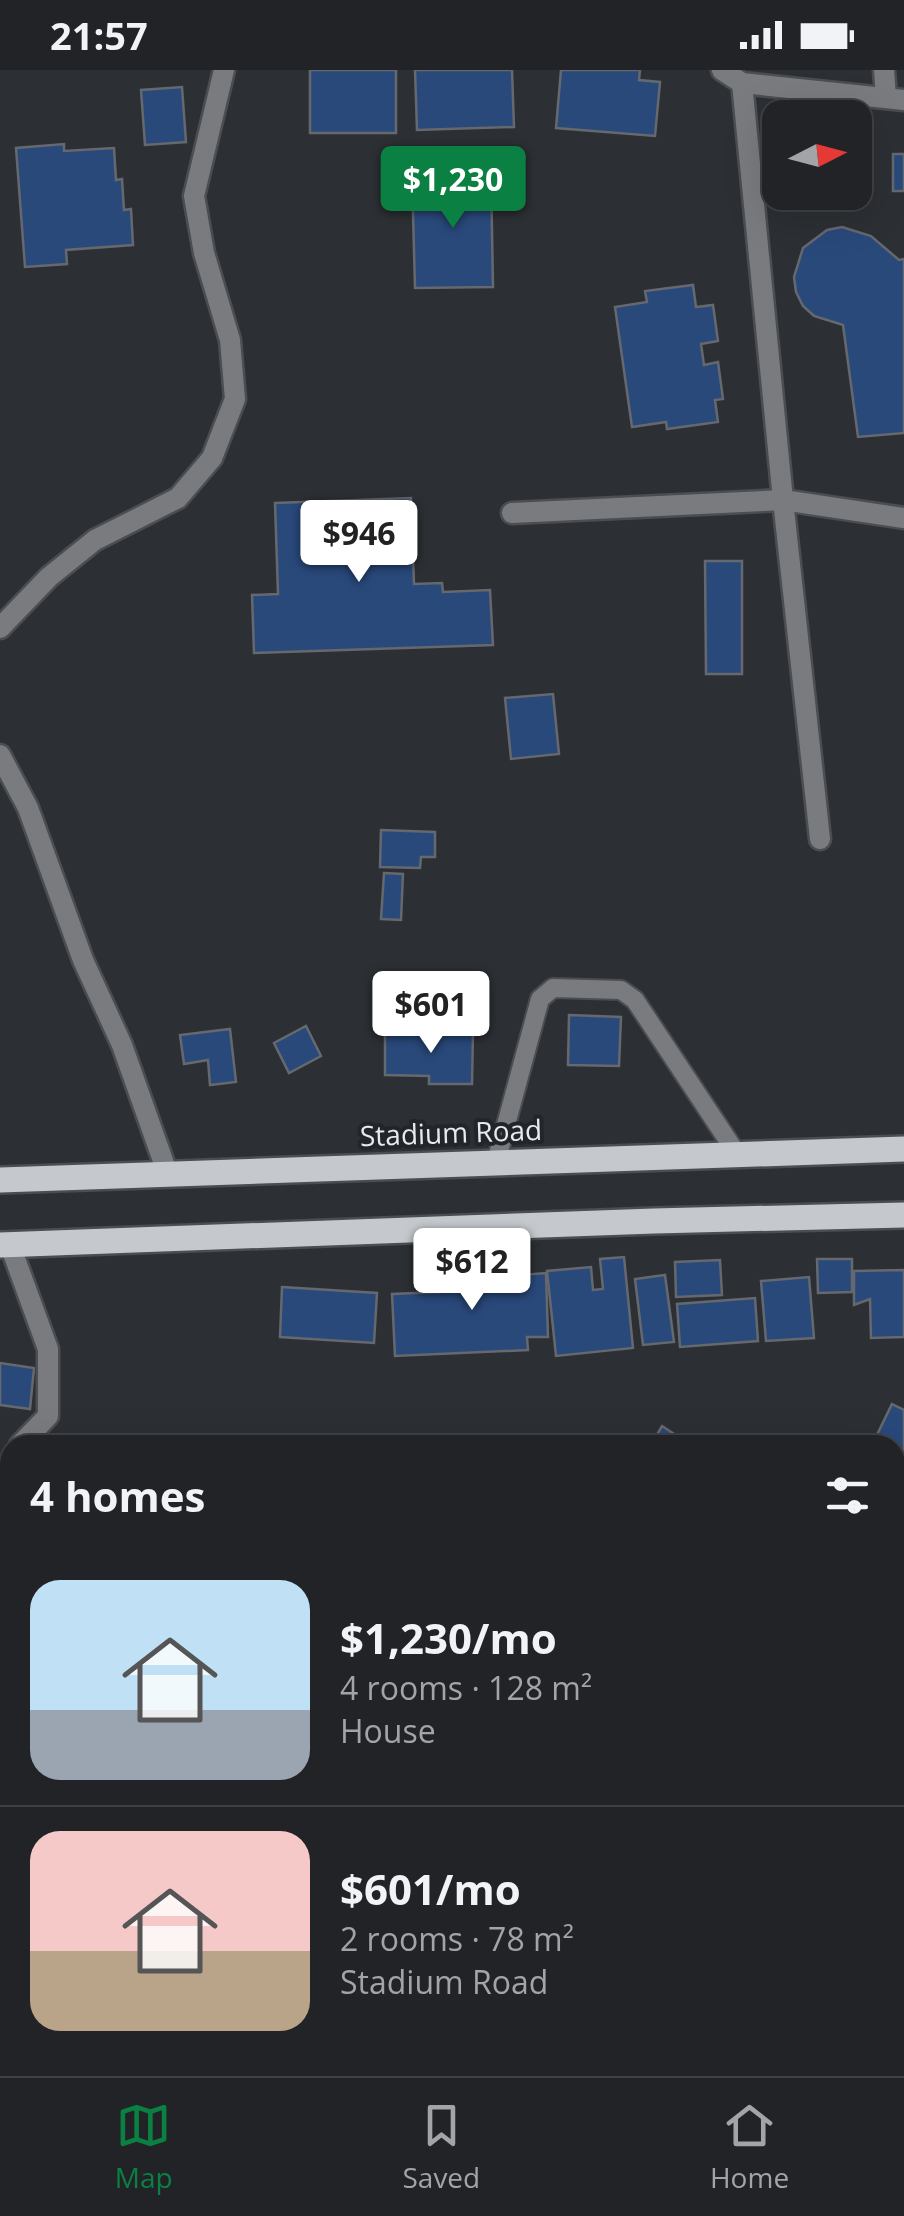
<!DOCTYPE html>
<meta charset="utf-8">
<style>
:root{--surface:#212326;--page:#2d2f32;--text:#f1f3f6;--muted:#a2a4a7;--line:#3e4043;--accent:#0b8043}
body{margin:0;font-family:"Open Sans",sans-serif;background:var(--page);color:var(--text);height:100vh;display:flex;flex-direction:column;font-size:38px;white-space:nowrap}
*{box-sizing:border-box;margin:0}
p{font-size:32px;color:var(--muted)}
.icon{flex:none;width:55px;height:55px;fill:none;stroke:currentColor;stroke-width:2;stroke-linecap:round;stroke-linejoin:round}
.map{position:relative;flex:1;overflow:hidden}
.drawer{position:absolute;left:0px;top:1365px;width:905px;height:642px;display:flex;flex-direction:column;background:var(--surface);border-radius:30px 30px 0 0;box-shadow:0 10px 40px #0002,0 0 0 2px var(--line)}
.drawer>*{flex:none}
.needle{width:65px;rotate:84deg}
.tools{position:absolute;left:762px;top:30px;display:grid;gap:20px}
.tools a{display:grid;place-items:center;width:110px;height:110px;border-radius:20px;background:var(--surface);box-shadow:0 10px 40px #0002,0 0 0 2px var(--line);font-size:50px}
.price{position:absolute;translate:-50% -85px;padding:0 22px;border-radius:10px;background:#fff;color:#222;font-size:32px;line-height:65px;filter:drop-shadow(0 2px 5px #0008)}
.price::after{content:'';position:absolute;left:50%;top:60px;width:30px;height:22px;margin-left:-15px;background:inherit;clip-path:polygon(0 0,100% 0,50% 100%)}
.price.active{background:var(--accent);color:#fff}
ul{padding:0;list-style:none}
li{display:flex;align-items:center;gap:30px;height:250px;padding:0 30px}
li+li{border-top:2px solid var(--line)}
li span{display:grid;place-items:center;flex:none;width:280px;height:200px;border-radius:30px;color:#555}
li>.icon{margin-inline-start:auto}
span .icon{width:120px;height:120px;fill:#fffc;stroke-width:1}
li b{font-size:42px}
h2{display:flex;justify-content:space-between;align-items:center;height:120px;padding:0 30px;font-size:42px}
.status{display:flex;justify-content:space-between;align-items:center;height:70px;padding:0 50px;background:var(--surface);direction:ltr}
.status svg{height:28px;fill:currentColor}
.tab-bar{display:flex;justify-content:space-around;align-items:center;height:140px;border-top:2px solid var(--line);background:var(--surface);font-size:28px;color:var(--muted)}
.tab-bar a{display:grid;justify-items:center;gap:5px}
.tab-bar .active{color:var(--accent)}
.map>svg:first-child{display:block}
.building{fill:#29497b;stroke:#65686d;stroke-width:2.5}
.lines{fill:none;stroke-linecap:round;stroke-linejoin:round}
.lane-casing{stroke:#4a4d51;stroke-width:22}
.street-casing{stroke:#4a4d51;stroke-width:25}
.primary-casing{stroke:#4a4d51;stroke-width:30}
.lane{stroke:#7a7b7e;stroke-width:18}
.street{stroke:#7a7b7e;stroke-width:20}
.primary{stroke:#c5c9ce;stroke-width:25}
.labels{text-anchor:middle;stroke-width:8;stroke-linejoin:round;paint-order:stroke}
.street-label{font-size:28px;fill:#e8eaed;stroke:#222529}
</style>
<div class="status"><b>21:57</b><svg viewBox="0 0 49 12"><path d="M0 12V9h3v3zM5 12V6h3v6zM10 12V3h3v9zM15 12V0h3v12zM26 1h20v11H26zM47 4h2v5h-2z"/></svg></div>
<div class="map">
<svg width="904" height="2006" viewBox="0 0 904 2006">
<rect width="100%" height="100%" fill="#2c2f33"/>
<g class="building">
<rect x="310" y="0" width="86" height="63"/>
<path d="M415,0H512L514,57L417,60Z"/>
<path d="M561,0H640L639,10L660,12L655,66L556,58Z"/>
<path d="M182,17L186,72L145,75L141,20Z"/>
<path d="M64,74V81L114,78L116,110L122,109L124,140L131,139L133,175L66,180L67,194L25,197L16,78Z"/>
<rect x="893" y="84" width="11" height="37"/>
<path d="M491,104L493,217L415,218L412,106Z"/>
<path d="M842,157L871,166L899,190L904,189V363L858,367L843,255L814,246L803,236L796,222L794,207L803,178L827,160Z"/>
<path d="M693,215L696,237L713,235L718,271L701,274L704,295L718,292L723,329L715,330L718,352L667,359L666,352L632,357L615,237L647,232L645,221Z"/>
<path d="M411,428L414,514L442,513L443,522L490,520L493,575L254,583L252,525L278,524L275,433Z"/>
<path d="M705,491H742V604H706Z"/>
<path d="M553,624L559,684L511,689L505,628Z"/>
<path d="M381,760L435,762V787H421L420,798L380,797Z"/>
<path d="M384,803L403,804L401,850L381,849Z"/>
<path d="M569,945L621,947L619,996L568,995Z"/>
<path d="M306,956L321,986L289,1003L274,973Z"/>
<path d="M230,959L236,1012L210,1015L208,990L184,994L180,965Z"/>
<path d="M385,962L473,963L472,1014H429V1006L385,1005Z"/>
<path d="M624,1187L633,1278L556,1286L547,1201L591,1197L593,1220L603,1219L600,1189Z"/>
<path d="M817,1189H852V1222L818,1223Z"/>
<path d="M720,1190L722,1225L676,1227L675,1192Z"/>
<path d="M520,1195L521,1205L546,1203L548,1267H527L528,1280L395,1286L392,1224L439,1222L438,1199Z"/>
<path d="M904,1200V1267L871,1268L870,1229L854,1235V1201Z"/>
<path d="M665,1205L674,1272L643,1275L635,1209Z"/>
<path d="M809,1207L814,1268L766,1271L761,1211Z"/>
<path d="M282,1217L377,1223L374,1273L280,1267Z"/>
<path d="M755,1228L758,1271L680,1277L677,1234Z"/>
<path d="M0,1293L34,1298L30,1339L0,1335Z"/>
<path d="M892,1334L904,1340V1402L895,1420V1375H872Z"/>
<path d="M662,1356L691,1375H651Z"/>
<path d="M2,1488L10,1493V1524L0,1518Z"/>
<path d="M895,1648L904,1654V1716L895,1729Z"/>
<path d="M10,1739V1830L0,1824V1756Z"/>
<path d="M904,1963V2006H873L879,1998H895V1976Z"/>
<path d="M655,1998H711L715,2001L711,2006H649Z"/>
</g>
<g class="lines">
<defs>
<path id="lane" d="M496,1092L540,929L553,918L621,920L635,930L737,1084"/>
<g id="street">
<path d="M722,0L742,13L904,30"/>
<path d="M884,0L886,28"/>
<path d="M742,13L783,430L820,769"/>
<path d="M512,443L783,430L904,448"/>
<path d="M0,558L49,507L95,470L178,428L212,388L235,329L230,270L204,183L194,126L224,0"/>
<path d="M0,685L28,738L83,890L122,975L167,1102"/>
<path d="M10,1175L48,1279V1346L20,1375"/>
<path d="M0,1445L10,1430"/>
<path d="M895,1562L904,1561"/>
<path d="M0,1621L10,1620"/>
<path d="M274,1998L277,2006"/>
</g>
<g id="primary">
<path d="M0,1110L904,1079"/>
<path d="M0,1175L654,1151L904,1145"/>
</g>
</defs>
<use href="#lane" class="lane-casing"/>
<use href="#street" class="street-casing"/>
<use href="#primary" class="primary-casing"/>
<use href="#lane" class="lane"/>
<use href="#street" class="street"/>
<use href="#primary" class="primary"/>
</g>
<g class="labels">
<g class="street-label">
<text transform="translate(451 1063) rotate(-2)" y="10">Stadium Road</text>
</g>
</g>
</svg>
<div class="tools">
<a><svg class="needle" viewBox="-14 -14 28 28"><path d="M0-13l5 13h-10z" fill="#e53935"/><path d="M0 13l5-13h-10z" fill="#a2a4a7"/></svg></a>
</div>
<b class="price active" style="left:453px;top:161px">$1,230</b>
<b class="price" style="left:359px;top:515px">$946</b>
<b class="price" style="left:431px;top:986px">$601</b>
<b class="price" style="left:472px;top:1243px">$612</b>
<section class="drawer">
<h2>4 homes<svg class="icon" aria-label="filters" viewBox="0 0 24 24"><path d="M4 7h16M4 17h16"/><circle cx="9" cy="7" r="2"/><circle cx="15" cy="17" r="2"/></svg></h2>
<ul>
<li><span style="background:linear-gradient(#bfe0f5 65%,#9aa5b1 0)"><svg class="icon" aria-label="home" viewBox="0 0 24 24"><path d="M3 11l9-7 9 7M6 9v11h12V9"/></svg></span><div><b>$1,230/mo</b><p>4 rooms · 128 m²</p><p>House</p></div></li>
<li><span style="background:linear-gradient(#f6c9c9 60%,#b9a48a 0)"><svg class="icon" aria-label="home" viewBox="0 0 24 24"><path d="M3 11l9-7 9 7M6 9v11h12V9"/></svg></span><div><b>$601/mo</b><p>2 rooms · 78 m²</p><p>Stadium Road</p></div></li>
</ul>
</section>
</div>
<nav class="tab-bar">
<a class="active"><svg class="icon" aria-label="map" viewBox="0 0 24 24"><path d="M3 6l6-2 6 2 6-2v14l-6 2-6-2-6 2zM9 4v14M15 6v14"/></svg>Map</a>
<a><svg class="icon" aria-label="saved" viewBox="0 0 24 24"><path d="M7 4h10v16l-5-4-5 4z"/></svg>Saved</a>
<a><svg class="icon" aria-label="home" viewBox="0 0 24 24"><path d="M3 11l9-7 9 7M6 9v11h12V9"/></svg>Home</a>
</nav>
